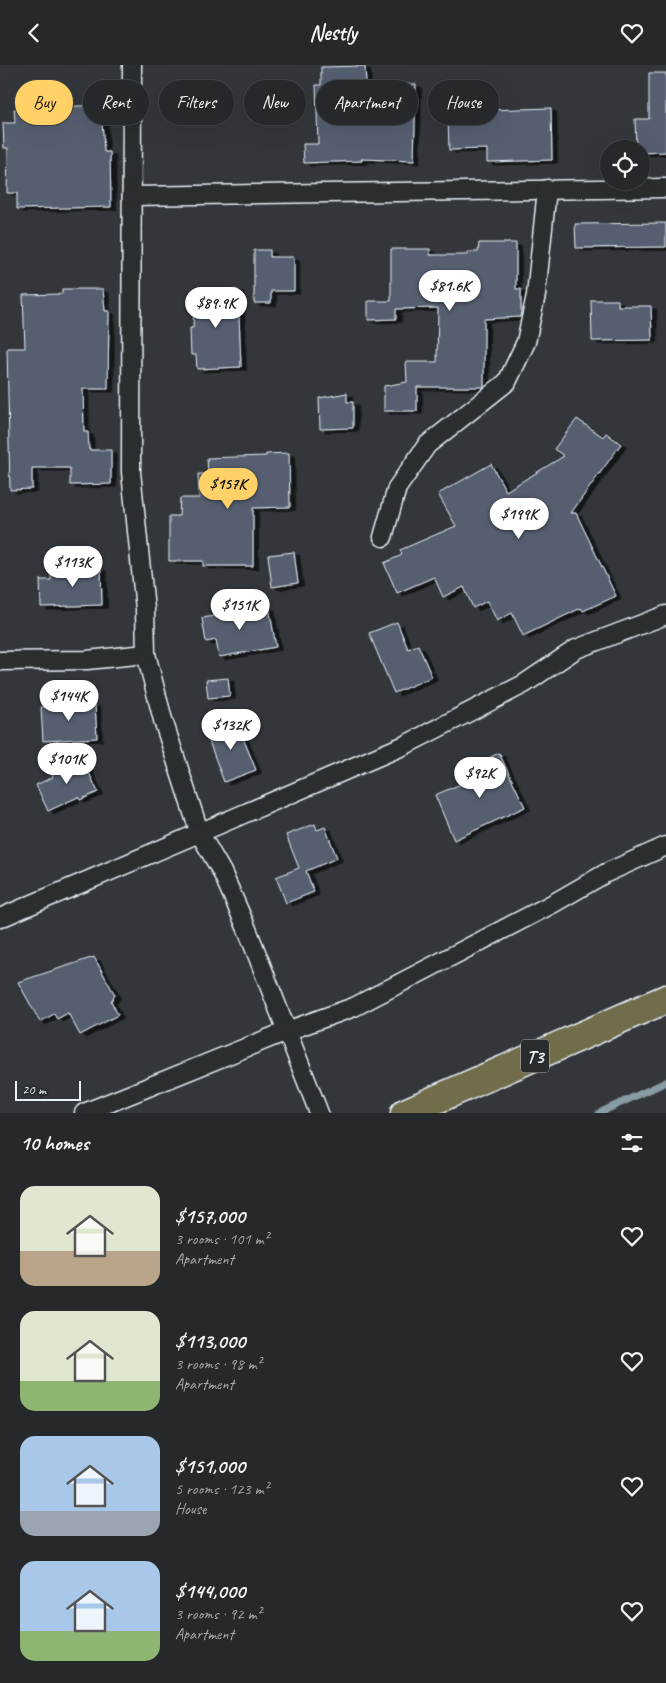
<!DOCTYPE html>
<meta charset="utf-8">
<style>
:root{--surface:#26292c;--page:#2e3134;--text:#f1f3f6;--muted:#a4a6a9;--line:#424548;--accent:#ffd166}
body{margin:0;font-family:Caveat,sans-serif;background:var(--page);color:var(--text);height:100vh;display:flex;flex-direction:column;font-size:19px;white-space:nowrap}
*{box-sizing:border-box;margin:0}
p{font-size:16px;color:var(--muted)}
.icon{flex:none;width:28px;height:28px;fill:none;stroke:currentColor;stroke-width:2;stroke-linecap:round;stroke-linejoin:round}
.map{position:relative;height:1048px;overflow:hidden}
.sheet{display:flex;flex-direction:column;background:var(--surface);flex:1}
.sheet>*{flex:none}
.top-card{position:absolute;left:15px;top:15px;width:636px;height:45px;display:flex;gap:10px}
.buttons{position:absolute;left:600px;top:75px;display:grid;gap:10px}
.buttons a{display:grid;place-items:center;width:50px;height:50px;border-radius:50%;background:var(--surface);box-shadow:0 5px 20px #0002,0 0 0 1px var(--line);font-size:25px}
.scale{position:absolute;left:15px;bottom:12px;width:66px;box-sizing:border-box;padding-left:5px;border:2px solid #e8f1f8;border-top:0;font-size:14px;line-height:18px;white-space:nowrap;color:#e8f1f8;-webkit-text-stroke:4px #2a2d2e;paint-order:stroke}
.price{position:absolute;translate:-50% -42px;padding:0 11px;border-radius:18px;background:#fff;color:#222;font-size:16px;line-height:32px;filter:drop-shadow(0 1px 2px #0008)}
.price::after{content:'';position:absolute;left:50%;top:30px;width:15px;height:11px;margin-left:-8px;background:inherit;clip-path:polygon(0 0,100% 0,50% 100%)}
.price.selected{background:var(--accent);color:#111}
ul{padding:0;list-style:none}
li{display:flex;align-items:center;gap:15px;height:125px;padding:0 20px}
li span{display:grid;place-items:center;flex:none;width:140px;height:100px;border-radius:15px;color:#555}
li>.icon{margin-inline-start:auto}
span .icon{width:60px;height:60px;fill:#fffc;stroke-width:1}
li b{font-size:21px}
h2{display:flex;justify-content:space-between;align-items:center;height:60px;padding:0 20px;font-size:21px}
.chip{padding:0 18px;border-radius:22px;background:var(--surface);box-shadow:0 5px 20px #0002,0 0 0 1px var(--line);font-size:18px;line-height:45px}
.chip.selected{background:var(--accent);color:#111}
header{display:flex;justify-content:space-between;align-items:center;height:65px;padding:0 20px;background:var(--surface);font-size:22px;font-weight:700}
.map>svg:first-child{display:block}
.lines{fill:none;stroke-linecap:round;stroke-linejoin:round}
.stream{stroke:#879ca3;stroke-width:7}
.building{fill:#575f70;stroke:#e8f1f8;filter:url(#shadow)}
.minor-casing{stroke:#e8f1f8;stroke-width:21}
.trunk-casing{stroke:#e8f1f8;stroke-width:31}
.minor{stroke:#2a2d2e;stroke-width:18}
.trunk{stroke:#716d4b;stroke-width:28}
.labels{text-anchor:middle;stroke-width:4;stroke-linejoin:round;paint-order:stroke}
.shield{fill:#2a2d2e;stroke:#afb6bb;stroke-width:1}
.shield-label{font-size:19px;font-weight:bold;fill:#e8f1f8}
</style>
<header><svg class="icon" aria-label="back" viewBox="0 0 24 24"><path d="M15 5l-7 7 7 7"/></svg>Nestly<svg class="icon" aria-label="heart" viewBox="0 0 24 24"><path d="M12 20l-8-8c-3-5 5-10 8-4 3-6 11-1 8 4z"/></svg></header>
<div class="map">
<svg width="666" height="1048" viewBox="0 0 666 1048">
<defs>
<filter id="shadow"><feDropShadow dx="5.5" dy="3" stdDeviation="0" flood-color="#0009"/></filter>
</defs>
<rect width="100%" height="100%" fill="#33373b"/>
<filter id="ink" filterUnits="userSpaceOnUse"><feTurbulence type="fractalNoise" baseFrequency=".02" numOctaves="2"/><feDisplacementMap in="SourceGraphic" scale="10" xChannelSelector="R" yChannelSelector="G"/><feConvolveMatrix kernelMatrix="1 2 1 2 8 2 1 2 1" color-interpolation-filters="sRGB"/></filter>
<g filter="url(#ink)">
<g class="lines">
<path class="stream" d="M599,1048L666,1017"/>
</g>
<g class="building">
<path d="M365,1L366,20L416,19L414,96L361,94L362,96L304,98L303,79H318L316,20H321V2Z"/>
<path d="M649,8H666V87L641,88V84H636L635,54H649Z"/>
<path d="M447,18H474V36H488V45L551,43L552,95L487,97V84L449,85Z"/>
<path d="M101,40L104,87H110L111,142L17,144V128H7L8,83H4L3,58H15L14,44Z"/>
<path d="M666,158V182L576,183L575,159Z"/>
<path d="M479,178H516V224H521V247L520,252L484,254V322H417V346H384V321L407,317L406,297H437L438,243L396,244V254L368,255V236H391V184H430V190H468V187H478Z"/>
<path d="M254,185H270V192H294V226H271V238H254Z"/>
<path d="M62,224H103L105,246H109L108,324H83L84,367H88L89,385H111V419L70,420V403H32V424L10,425L7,283H25L23,230L62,229Z"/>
<path d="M195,224L238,225L241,302L197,304L196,290H191L190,263H193Z"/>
<path d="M591,235H618V241H651L652,275L592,276Z"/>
<path d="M347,328V337H353V363L320,364L319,333Z"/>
<path d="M577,354L603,372L606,368L621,379L571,448H576L616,531L583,546L581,543L523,571L512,548L497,556L487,536L473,543L464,522L443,532L434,512L397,528L384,498L402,490L400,485L456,461L438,429L491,399L506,426L564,391L554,384Z"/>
<path d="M289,388L290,442L253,443V501H203V496H169V451H179L180,433H199L198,409H208L207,393L266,391V389Z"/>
<path d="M294,487L298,518L272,522L268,490Z"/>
<path d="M101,503L102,540L41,542L40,515H51V510H59V504Z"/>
<path d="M238,540L239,547L269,542L276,582L219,592L216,575L206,577L202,553L221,550L220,543Z"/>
<path d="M397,557L408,584L418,580L432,612L394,628L369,568Z"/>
<path d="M228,613L230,631L208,633L206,615Z"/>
<path d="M95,639L97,673L43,676L41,642Z"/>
<path d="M235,653L256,705L224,717L207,671L218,667L216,661Z"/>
<path d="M499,688L525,742L454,775L435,730L480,711L474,700Z"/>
<path d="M82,693L98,727L80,735L78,732L48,746L36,720L53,712L51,707Z"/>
<path d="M315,759L317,765L325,762L337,793L306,806L314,827L286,838L276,812L299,803L286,770Z"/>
<path d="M94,892L115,930L111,936L118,950L80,970L68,948L57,954L54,949L40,957L18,917Z"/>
</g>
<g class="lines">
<defs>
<g id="minor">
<path d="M132,0L131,407L145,544L146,589L163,655L200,769L222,807L247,864L319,1048"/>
<path d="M132,131L666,123"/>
<path d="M383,472L397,423L427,380L507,317L526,277L536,230L547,124"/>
<path d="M0,596L87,595L146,589"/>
<path d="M0,853L405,680L524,619L576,584L666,550"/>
<path d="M84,1048L287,966L354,942L554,838L606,808L666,781"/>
</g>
<path id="trunk" d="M405,1048L666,934"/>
</defs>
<use href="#minor" class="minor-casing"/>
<use href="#trunk" class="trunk-casing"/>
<use href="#minor" class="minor"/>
<use href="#trunk" class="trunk"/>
</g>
</g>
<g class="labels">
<rect class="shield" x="521" y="974.5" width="28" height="33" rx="4"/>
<g class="shield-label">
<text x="535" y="998">T3</text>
</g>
</g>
</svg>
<div class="buttons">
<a><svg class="icon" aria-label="locate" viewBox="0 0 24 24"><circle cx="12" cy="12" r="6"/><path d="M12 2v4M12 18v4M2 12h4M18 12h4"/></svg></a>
</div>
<div class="scale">20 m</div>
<b class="price" style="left:450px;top:247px">$81.6K</b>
<b class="price" style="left:216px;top:264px">$89.9K</b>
<b class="price selected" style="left:228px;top:445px">$157K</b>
<b class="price" style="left:519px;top:475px">$199K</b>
<b class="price" style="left:73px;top:523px">$113K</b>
<b class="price" style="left:240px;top:566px">$151K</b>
<b class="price" style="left:69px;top:657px">$144K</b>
<b class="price" style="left:231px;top:686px">$132K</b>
<b class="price" style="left:67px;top:720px">$101K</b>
<b class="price" style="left:480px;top:734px">$92K</b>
<div class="top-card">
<a class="chip selected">Buy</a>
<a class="chip">Rent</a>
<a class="chip">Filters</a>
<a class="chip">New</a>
<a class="chip">Apartment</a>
<a class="chip">House</a>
</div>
</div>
<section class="sheet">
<h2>10 homes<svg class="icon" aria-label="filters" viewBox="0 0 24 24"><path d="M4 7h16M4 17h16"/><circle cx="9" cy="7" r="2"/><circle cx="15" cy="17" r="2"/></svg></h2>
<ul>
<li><span style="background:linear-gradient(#dfe7d0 65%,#b9a48a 0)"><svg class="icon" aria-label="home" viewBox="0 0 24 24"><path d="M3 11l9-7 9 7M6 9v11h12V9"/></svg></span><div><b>$157,000</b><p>3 rooms · 101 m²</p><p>Apartment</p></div><svg class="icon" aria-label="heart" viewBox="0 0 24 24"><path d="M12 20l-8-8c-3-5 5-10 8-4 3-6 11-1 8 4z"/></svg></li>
<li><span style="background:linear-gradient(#dfe7d0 70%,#8fb573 0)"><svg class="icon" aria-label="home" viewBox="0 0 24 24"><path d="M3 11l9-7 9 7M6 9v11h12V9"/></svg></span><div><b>$113,000</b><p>3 rooms · 98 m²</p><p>Apartment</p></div><svg class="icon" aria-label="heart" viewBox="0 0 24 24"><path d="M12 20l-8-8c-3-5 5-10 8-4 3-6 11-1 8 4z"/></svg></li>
<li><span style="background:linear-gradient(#a9c7e8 75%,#9aa5b1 0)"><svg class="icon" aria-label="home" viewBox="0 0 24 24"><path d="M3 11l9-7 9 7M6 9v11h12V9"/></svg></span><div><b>$151,000</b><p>5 rooms · 123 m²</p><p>House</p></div><svg class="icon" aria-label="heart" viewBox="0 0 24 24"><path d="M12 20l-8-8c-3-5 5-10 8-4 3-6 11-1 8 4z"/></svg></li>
<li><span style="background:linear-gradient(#a9c7e8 70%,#8fb573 0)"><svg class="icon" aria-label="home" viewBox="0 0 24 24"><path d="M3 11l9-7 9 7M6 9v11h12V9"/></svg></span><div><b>$144,000</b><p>3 rooms · 92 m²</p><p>Apartment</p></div><svg class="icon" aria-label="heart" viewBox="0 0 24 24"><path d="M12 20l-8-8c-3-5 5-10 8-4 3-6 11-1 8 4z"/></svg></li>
</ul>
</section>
